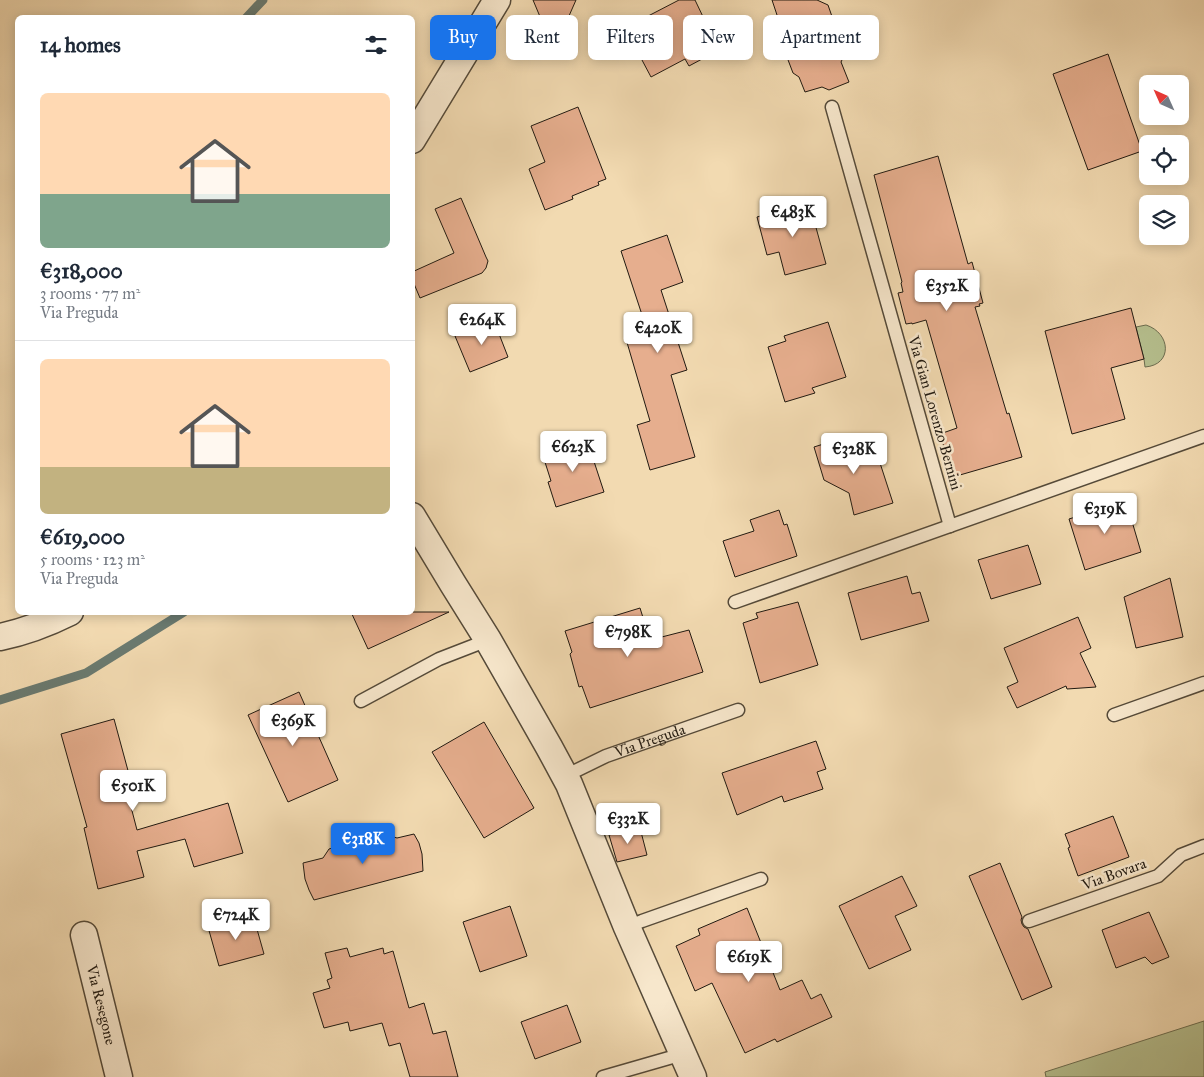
<!DOCTYPE html>
<meta charset="utf-8">
<style>
:root{--surface:#fff;--page:#f6f6f7;--text:#1f2937;--muted:#747a83;--line:#e0e1e3;--accent:#1a73e8}
body{margin:0;font-family:"IM FELL Great Primer",serif;background:var(--page);color:var(--text);height:100vh;display:flex;flex-direction:column;font-size:19px;white-space:nowrap}
*{box-sizing:border-box;margin:0}
p{font-size:16px;color:var(--muted)}
.icon{flex:none;width:28px;height:28px;fill:none;stroke:currentColor;stroke-width:2;stroke-linecap:round;stroke-linejoin:round}
.map{position:relative;flex:1;overflow:hidden}
.panel{position:absolute;left:15px;top:15px;width:400px;height:600px;display:flex;flex-direction:column;background:var(--surface);border-radius:8px;box-shadow:0 2px 12px #0003}
.panel>*{flex:none}
.banner{position:absolute;left:430px;top:15px;width:475px;height:45px;display:flex;gap:10px}
.needle{width:32px;rotate:315deg}
.tools{position:absolute;left:1139px;top:75px;display:grid;gap:10px}
.tools a{display:grid;place-items:center;width:50px;height:50px;border-radius:8px;background:var(--surface);box-shadow:0 2px 12px #0003;font-size:25px}
.price{position:absolute;translate:-50% -42px;padding:0 11px;border-radius:5px;background:#fff;color:#222;font-size:16px;line-height:32px;filter:drop-shadow(0 1px 2px #0008)}
.price::after{content:'';position:absolute;left:50%;top:30px;width:15px;height:11px;margin-left:-8px;background:inherit;clip-path:polygon(0 0,100% 0,50% 100%)}
.price.current{background:var(--accent);color:#fff}
ul{padding:0;list-style:none}
li{display:grid;align-content:center;gap:10px;height:265px;padding:0 25px}
li+li{border-top:1px solid var(--line)}
li span{display:grid;place-items:center;height:155px;border-radius:8px;color:#555}
li>.icon{margin-inline-start:auto}
span .icon{width:90px;height:90px;fill:#fffc;stroke-width:1}
li b{font-size:21px}
h2{display:flex;justify-content:space-between;align-items:center;height:60px;padding:0 25px;font-size:21px}
.pill{padding:0 18px;border-radius:8px;background:var(--surface);box-shadow:0 2px 12px #0003;font-size:18px;line-height:45px}
.pill.current{background:var(--accent);color:#fff}
.map>svg:first-child{display:block}
.green{fill:#b6c08f;stroke:#6c6d50}
.lines{fill:none;stroke-linecap:round;stroke-linejoin:round}
.stream{stroke:#6a7a70;stroke-width:9}
.building{fill:#e6ae8e;stroke:#211a11}
.service-casing{stroke:#554a39;stroke-width:15}
.minor-casing{stroke:#554a39;stroke-width:29}
.service{stroke:#f7e7cc;stroke-width:12}
.minor{stroke:#f7e7cc;stroke-width:26}
.labels{text-anchor:middle;stroke-width:5;stroke-linejoin:round;paint-order:stroke}
.street-label{font-size:15px;fill:#211a11;stroke:#f7e7cc}
</style>
<div class="map">
<svg width="1204" height="1077" viewBox="0 0 1204 1077">
<rect width="100%" height="100%" fill="#f2dab1"/>
<filter id="stains"><feTurbulence type="fractalNoise" baseFrequency=".004" numOctaves="4"/><feColorMatrix values="0 0 0 0 .2 0 0 0 0 .09 0 0 0 0 .02 0 0 0 .5 -.17"/></filter>
<radialGradient id="worn" r=".72"><stop offset=".6" stop-color="#630" stop-opacity="0"/><stop offset="1" stop-color="#630" stop-opacity=".3"/></radialGradient>
<g class="green">
<path d="M1146,325C1171,333 1173,365 1145,367L1144,359L1136,327Z"/>
<path d="M1204,1021V1077H1046L1045,1072Z"/>
</g>
<g class="lines">
<g class="stream">
<path d="M246,18L263,0"/>
<path d="M0,700L86,673L184,612"/>
</g>
</g>
<g class="building">
<path d="M533,0H576L554,50Z"/>
<path d="M679,0H695L706,23L704,24L717,51L689,66L685,59L651,77L625,28Z"/>
<path d="M772,0H817L828,5L845,54L841,62L849,82L829,90L822,87L805,92L799,77L793,73L774,23L777,15Z"/>
<path d="M1108,54L1142,151L1088,170L1053,74Z"/>
<path d="M578,107L606,179L598,182L599,185L572,196L573,199L545,210L529,169L545,162L531,126Z"/>
<path d="M938,156L968,264L972,262L983,303L979,304L980,306L975,307L1007,414L1009,413L1022,457L953,477L940,434L957,428L926,320L912,324V323L906,324L898,293L903,292L901,283L902,282L874,175Z"/>
<path d="M461,198L486,257L488,261L486,268L482,273L420,298L412,279V272L454,253L435,209Z"/>
<path d="M809,202L826,264L785,275L779,252L767,255L757,217Z"/>
<path d="M667,235L683,282L661,290L687,370L671,375L695,457L650,470L637,425L650,421L626,339L648,333L621,251Z"/>
<path d="M1131,308L1144,359L1111,368L1125,419L1072,434L1045,331Z"/>
<path d="M494,321L508,357L470,372L455,336Z"/>
<path d="M828,322L846,377L812,388L815,393L785,402L768,347L786,341L784,336Z"/>
<path d="M852,435L856,451L880,463L893,503L854,515L849,493L824,480L814,447Z"/>
<path d="M586,437L604,492L556,507L548,482L551,481L544,459L550,457L548,450Z"/>
<path d="M1126,501L1141,552L1085,570L1069,519Z"/>
<path d="M779,510L784,525L787,524L797,556L735,577L723,541L754,531L750,520Z"/>
<path d="M1028,545L1041,584L991,599L978,560Z"/>
<path d="M907,576L912,594L920,592L929,621L861,640L848,593Z"/>
<path d="M1170,578L1183,637L1136,648L1124,597Z"/>
<path d="M798,602L818,665L760,683L743,623L758,618L756,613Z"/>
<path d="M640,608L650,640L689,630L703,672L590,708L582,686L579,687L570,654L572,652L565,631Z"/>
<path d="M351,612H449L368,649Z"/>
<path d="M1078,617L1091,648L1080,653L1096,687L1067,689L1066,686L1017,708L1007,687L1018,682L1004,648Z"/>
<path d="M299,692L338,780L288,802L248,715Z"/>
<path d="M114,719L130,778L124,780L137,830L228,803L243,853L194,867L185,839L137,851L144,877L98,889L84,828L87,827L61,734Z"/>
<path d="M484,722L534,808L484,838L432,752Z"/>
<path d="M816,741L826,769L817,772L823,789L784,802L782,796L737,815L722,773Z"/>
<path d="M1113,816L1129,857L1078,876L1068,848L1070,847L1065,834Z"/>
<path d="M640,828L647,855L617,862L609,835Z"/>
<path d="M384,834L397,838L414,834L419,843L422,854L423,871L314,900L309,890L305,879L303,863L323,858L329,849L359,839L360,842Z"/>
<path d="M1000,863L1022,917L1021,920L1022,924L1024,927L1028,929L1052,987L1022,1000L969,876Z"/>
<path d="M902,876L917,906L895,916L911,950L869,969L839,906Z"/>
<path d="M510,906L527,956L480,972L463,922Z"/>
<path d="M747,908L780,990L802,980L811,999L821,994L832,1017L777,1042L775,1039L745,1053L712,983L695,991L676,946L700,935L698,929Z"/>
<path d="M1149,912L1169,957L1152,964L1145,957L1116,968L1102,930Z"/>
<path d="M253,915L264,954L219,966L208,927Z"/>
<path d="M347,948L350,957L383,948L384,954L393,951L409,1008L424,1003L433,1034L446,1031L458,1077H410L400,1043L389,1046L382,1023L350,1031L348,1022L324,1028L313,993L330,988L327,980L332,978L325,953Z"/>
<path d="M567,1005L581,1042L535,1059L521,1022Z"/>
</g>
<g class="lines">
<defs>
<g id="service">
<path d="M832,107L950,526"/>
<path d="M735,602L1204,436"/>
<path d="M361,701L439,659L488,640"/>
<path d="M1114,715L1204,683"/>
<path id="s1" d="M565,776L606,756L738,710"/>
<path d="M1029,921L1158,876L1181,855L1204,846"/>
<path d="M627,927L642,921L761,879"/>
<path d="M603,1077L683,1054"/>
</g>
<g id="minor">
<path d="M412,140L497,0"/>
<path d="M412,516L453,584L488,640L549,747L569,784L627,927L693,1077"/>
<path d="M0,637C24,632 48,623 70,612"/>
<path id="s2" d="M84,935L119,1077"/>
</g>
</defs>
<use href="#service" class="service-casing"/>
<use href="#minor" class="minor-casing"/>
<use href="#service" class="service"/>
<use href="#minor" class="minor"/>
</g>
<g class="labels">
<g class="street-label">
<text transform="translate(935 413) rotate(74)" y="5">Via Gian Lorenzo Bernini</text>
<text dy="5" stroke="none"><textPath href="#s1" startOffset="92">Via Preguda</textPath></text>
<text transform="translate(1114 874) rotate(-20)" y="5">Via Bovara</text>
<text dy="5" stroke="none"><textPath href="#s2" startOffset="72">Via Resegone</textPath></text>
</g>
</g>
<rect width="100%" height="100%" filter="url(#stains)"/>
<rect width="100%" height="100%" fill="url(#worn)"/>
</svg>
<div class="tools">
<a><svg class="needle" viewBox="-14 -14 28 28"><path d="M0-13l5 13h-10z" fill="#e53935"/><path d="M0 13l5-13h-10z" fill="#747a83"/></svg></a>
<a><svg class="icon" aria-label="locate" viewBox="0 0 24 24"><circle cx="12" cy="12" r="6"/><path d="M12 2v4M12 18v4M2 12h4M18 12h4"/></svg></a>
<a><svg class="icon" aria-label="layers" viewBox="0 0 24 24"><path d="M12 4l9 5-9 5-9-5zM3 14l9 5 9-5"/></svg></a>
</div>
<b class="price" style="left:793px;top:238px">€483K</b>
<b class="price" style="left:947px;top:312px">€352K</b>
<b class="price" style="left:482px;top:346px">€264K</b>
<b class="price" style="left:658px;top:354px">€420K</b>
<b class="price" style="left:573px;top:473px">€623K</b>
<b class="price" style="left:854px;top:475px">€328K</b>
<b class="price" style="left:1105px;top:535px">€319K</b>
<b class="price" style="left:628px;top:658px">€798K</b>
<b class="price" style="left:293px;top:747px">€369K</b>
<b class="price" style="left:133px;top:812px">€501K</b>
<b class="price" style="left:628px;top:845px">€332K</b>
<b class="price current" style="left:363px;top:865px">€318K</b>
<b class="price" style="left:236px;top:941px">€724K</b>
<b class="price" style="left:749px;top:983px">€619K</b>
<div class="banner">
<a class="pill current">Buy</a>
<a class="pill">Rent</a>
<a class="pill">Filters</a>
<a class="pill">New</a>
<a class="pill">Apartment</a>
</div>
<section class="panel">
<h2>14 homes<svg class="icon" aria-label="filters" viewBox="0 0 24 24"><path d="M4 7h16M4 17h16"/><circle cx="9" cy="7" r="2"/><circle cx="15" cy="17" r="2"/></svg></h2>
<ul>
<li><span style="background:linear-gradient(#ffd9b3 65%,#7fa58c 0)"><svg class="icon" aria-label="home" viewBox="0 0 24 24"><path d="M3 11l9-7 9 7M6 9v11h12V9"/></svg></span><div><b>€318,000</b><p>3 rooms · 77 m²</p><p>Via Preguda</p></div></li>
<li><span style="background:linear-gradient(#ffd9b3 70%,#c2b280 0)"><svg class="icon" aria-label="home" viewBox="0 0 24 24"><path d="M3 11l9-7 9 7M6 9v11h12V9"/></svg></span><div><b>€619,000</b><p>5 rooms · 123 m²</p><p>Via Preguda</p></div></li>
</ul>
</section>
</div>
